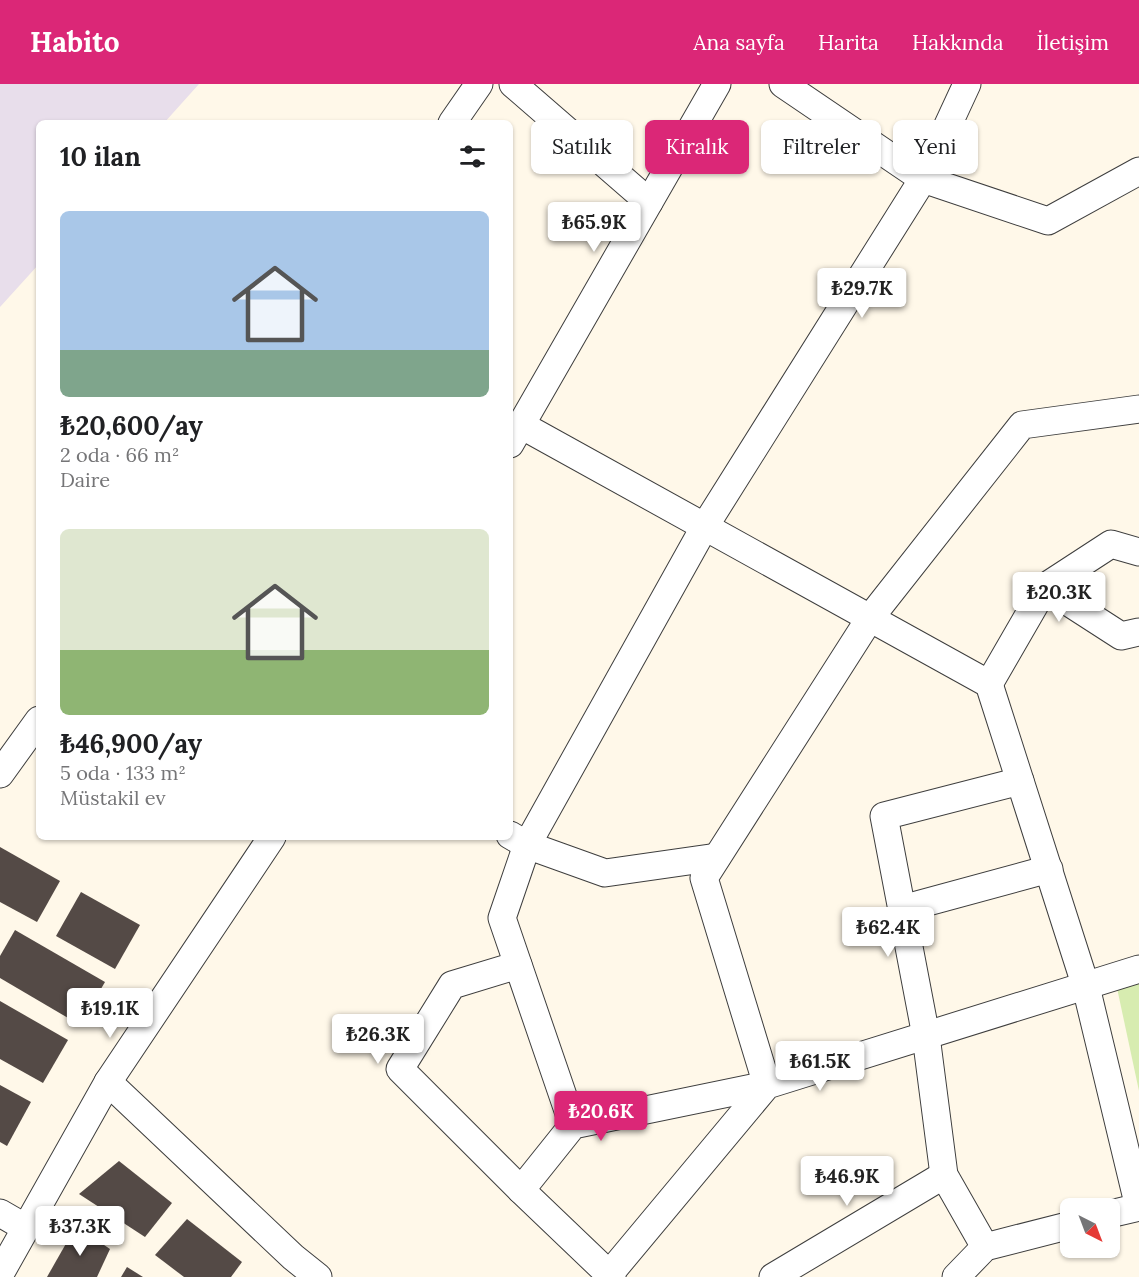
<!DOCTYPE html>
<html lang="tr">
<meta charset="utf-8">
<style>
:root{--surface:#fff;--page:#f6f6f6;--text:#202124;--muted:#757577;--accent:#db2777}
body{margin:0;font-family:Lora,serif;background:var(--page);color:var(--text);height:100vh;display:flex;flex-direction:column;font-size:22px;white-space:nowrap}
*{box-sizing:border-box;margin:0}
p{font-size:20px;color:var(--muted)}
.icon{flex:none;width:33px;height:33px;fill:none;stroke:currentColor;stroke-width:2;stroke-linecap:round;stroke-linejoin:round}
.map{position:relative;flex:1;overflow:hidden}
.drawer{position:absolute;left:36px;top:36px;width:477px;height:720px;display:flex;flex-direction:column;background:var(--surface);border-radius:9px;box-shadow:0 2px 4px #0004}
.drawer>*{flex:none}
.banner{position:absolute;left:531px;top:36px;width:518px;height:54px;display:flex;gap:12px}
.needle{width:39px;rotate:138deg}
.controls{position:absolute;left:1060px;top:1114px;display:grid;gap:12px}
.controls a{display:grid;place-items:center;width:60px;height:60px;border-radius:9px;background:var(--surface);box-shadow:0 2px 4px #0004;font-size:30px}
.price{position:absolute;translate:-50% -51px;padding:0 14px;border-radius:6px;background:#fff;color:#222;font-size:20px;line-height:39px;filter:drop-shadow(0 2px 3px #0008)}
.price::after{content:'';position:absolute;left:50%;top:36px;width:18px;height:14px;margin-left:-9px;background:inherit;clip-path:polygon(0 0,100% 0,50% 100%)}
.price.on{background:var(--accent);color:#fff}
ul{padding:0;list-style:none}
li{display:grid;align-content:center;gap:12px;height:318px;padding:0 24px}
li span{display:grid;place-items:center;height:186px;border-radius:9px;color:#555}
li>.icon{margin-inline-start:auto}
span .icon{width:108px;height:108px;fill:#fffc;stroke-width:1}
li b{font-size:26px}
h2{display:flex;justify-content:space-between;align-items:center;height:72px;padding:0 24px;font-size:26px}
.tag{padding:0 21px;border-radius:9px;background:var(--surface);box-shadow:0 2px 4px #0004;font-size:21px;line-height:54px}
.tag.on{background:var(--accent);color:#fff}
header{display:flex;align-items:center;gap:36px;box-sizing:border-box;height:84px;padding:0 30px;background:var(--accent);color:#fff}
header strong{font-size:28px}
nav{display:flex;gap:33px;margin-inline-start:auto;font-size:21px}
.map>svg:first-child{display:block}
.industrial{fill:#e8deeb}
.green{fill:#d7ecb0}
.building{fill:#544a46}
.lines{fill:none;stroke-linecap:round;stroke-linejoin:round}
.minor-casing{stroke:#3e3e3e;stroke-width:29}
.minor{stroke:#fff;stroke-width:27}
</style>
<header>
<strong>Habito</strong>
<nav><a>Ana sayfa</a><a>Harita</a><a>Hakkında</a><a>İletişim</a></nav>
</header>
<div class="map">
<svg width="1139" height="1193" viewBox="0 0 1139 1193">
<rect width="100%" height="100%" fill="#fff8e9"/>
<path class="industrial" d="M0,0H199L164,39H39V180L0,223Z"/>
<path class="green" d="M1139,898V1007L1117,904Z"/>
<g class="building">
<path d="M0,763L60,797L37,838L0,818Z"/>
<path d="M81,808L140,841L115,885L56,852Z"/>
<path d="M15,846L105,898L80,941L0,894V872Z"/>
<path d="M0,917L68,956L43,999L0,975Z"/>
<path d="M0,1001L31,1018L7,1062L0,1058Z"/>
<path d="M119,1077L172,1119L145,1153L79,1110Z"/>
<path d="M187,1135L242,1178L231,1193H184L155,1171Z"/>
<path d="M76,1142L110,1165L97,1193H47Z"/>
<path d="M127,1183L143,1193H121Z"/>
</g>
<g class="lines">
<defs>
<g id="minor">
<path d="M513,0L649,118"/>
<path d="M783,0L923,95L1048,137L1139,87"/>
<path d="M452,39L479,0"/>
<path d="M521,341L989,600L1086,903L1139,1123"/>
<path d="M510,360L717,0"/>
<path d="M1045,503L1111,460L1139,468"/>
<path d="M989,600L1045,503L1121,552L1139,548"/>
<path d="M0,690L39,636"/>
<path d="M510,751L527,761L605,789L717,773"/>
<path d="M902,825L1049,785"/>
<path d="M518,881L452,901L400,985L521,1106"/>
<path d="M108,998L293,1173L318,1193"/>
<path d="M573,1041L502,834L527,761L705,442L923,95L967,0"/>
<path d="M0,1129L26,1144"/>
<path d="M1110,1130L1139,1123"/>
<path d="M985,1163L944,1091L926,952L884,732L1020,697"/>
<path d="M0,1190L108,998L272,753"/>
<path d="M607,1193L767,1001L1139,885"/>
<path d="M612,1193L521,1106L573,1041L767,1001L704,794L870,534L1022,341L1139,325"/>
<path d="M773,1193L944,1091"/>
<path d="M956,1193L985,1163L1071,1141"/>
</g>
</defs>
<use href="#minor" class="minor-casing"/>
<use href="#minor" class="minor"/>
</g>
</svg>
<div class="controls">
<a><svg class="needle" viewBox="-14 -14 28 28"><path d="M0-13l5 13h-10z" fill="#e53935"/><path d="M0 13l5-13h-10z" fill="#757577"/></svg></a>
</div>
<b class="price" style="left:594px;top:169px">₺65.9K</b>
<b class="price" style="left:862px;top:235px">₺29.7K</b>
<b class="price" style="left:1059px;top:539px">₺20.3K</b>
<b class="price" style="left:888px;top:874px">₺62.4K</b>
<b class="price" style="left:110px;top:955px">₺19.1K</b>
<b class="price" style="left:378px;top:981px">₺26.3K</b>
<b class="price" style="left:820px;top:1008px">₺61.5K</b>
<b class="price on" style="left:601px;top:1058px">₺20.6K</b>
<b class="price" style="left:847px;top:1123px">₺46.9K</b>
<b class="price" style="left:80px;top:1173px">₺37.3K</b>
<div class="banner">
<a class="tag">Satılık</a>
<a class="tag on">Kiralık</a>
<a class="tag">Filtreler</a>
<a class="tag">Yeni</a>
</div>
<section class="drawer">
<h2>10 ilan<svg class="icon" aria-label="filters" viewBox="0 0 24 24"><path d="M4 7h16M4 17h16"/><circle cx="9" cy="7" r="2"/><circle cx="15" cy="17" r="2"/></svg></h2>
<ul>
<li><span style="background:linear-gradient(#a9c7e8 75%,#7fa58c 0)"><svg class="icon" aria-label="home" viewBox="0 0 24 24"><path d="M3 11l9-7 9 7M6 9v11h12V9"/></svg></span><div><b>₺20,600/ay</b><p>2 oda · 66 m²</p><p>Daire</p></div></li>
<li><span style="background:linear-gradient(#dfe7d0 65%,#8fb573 0)"><svg class="icon" aria-label="home" viewBox="0 0 24 24"><path d="M3 11l9-7 9 7M6 9v11h12V9"/></svg></span><div><b>₺46,900/ay</b><p>5 oda · 133 m²</p><p>Müstakil ev</p></div></li>
</ul>
</section>
</div>
